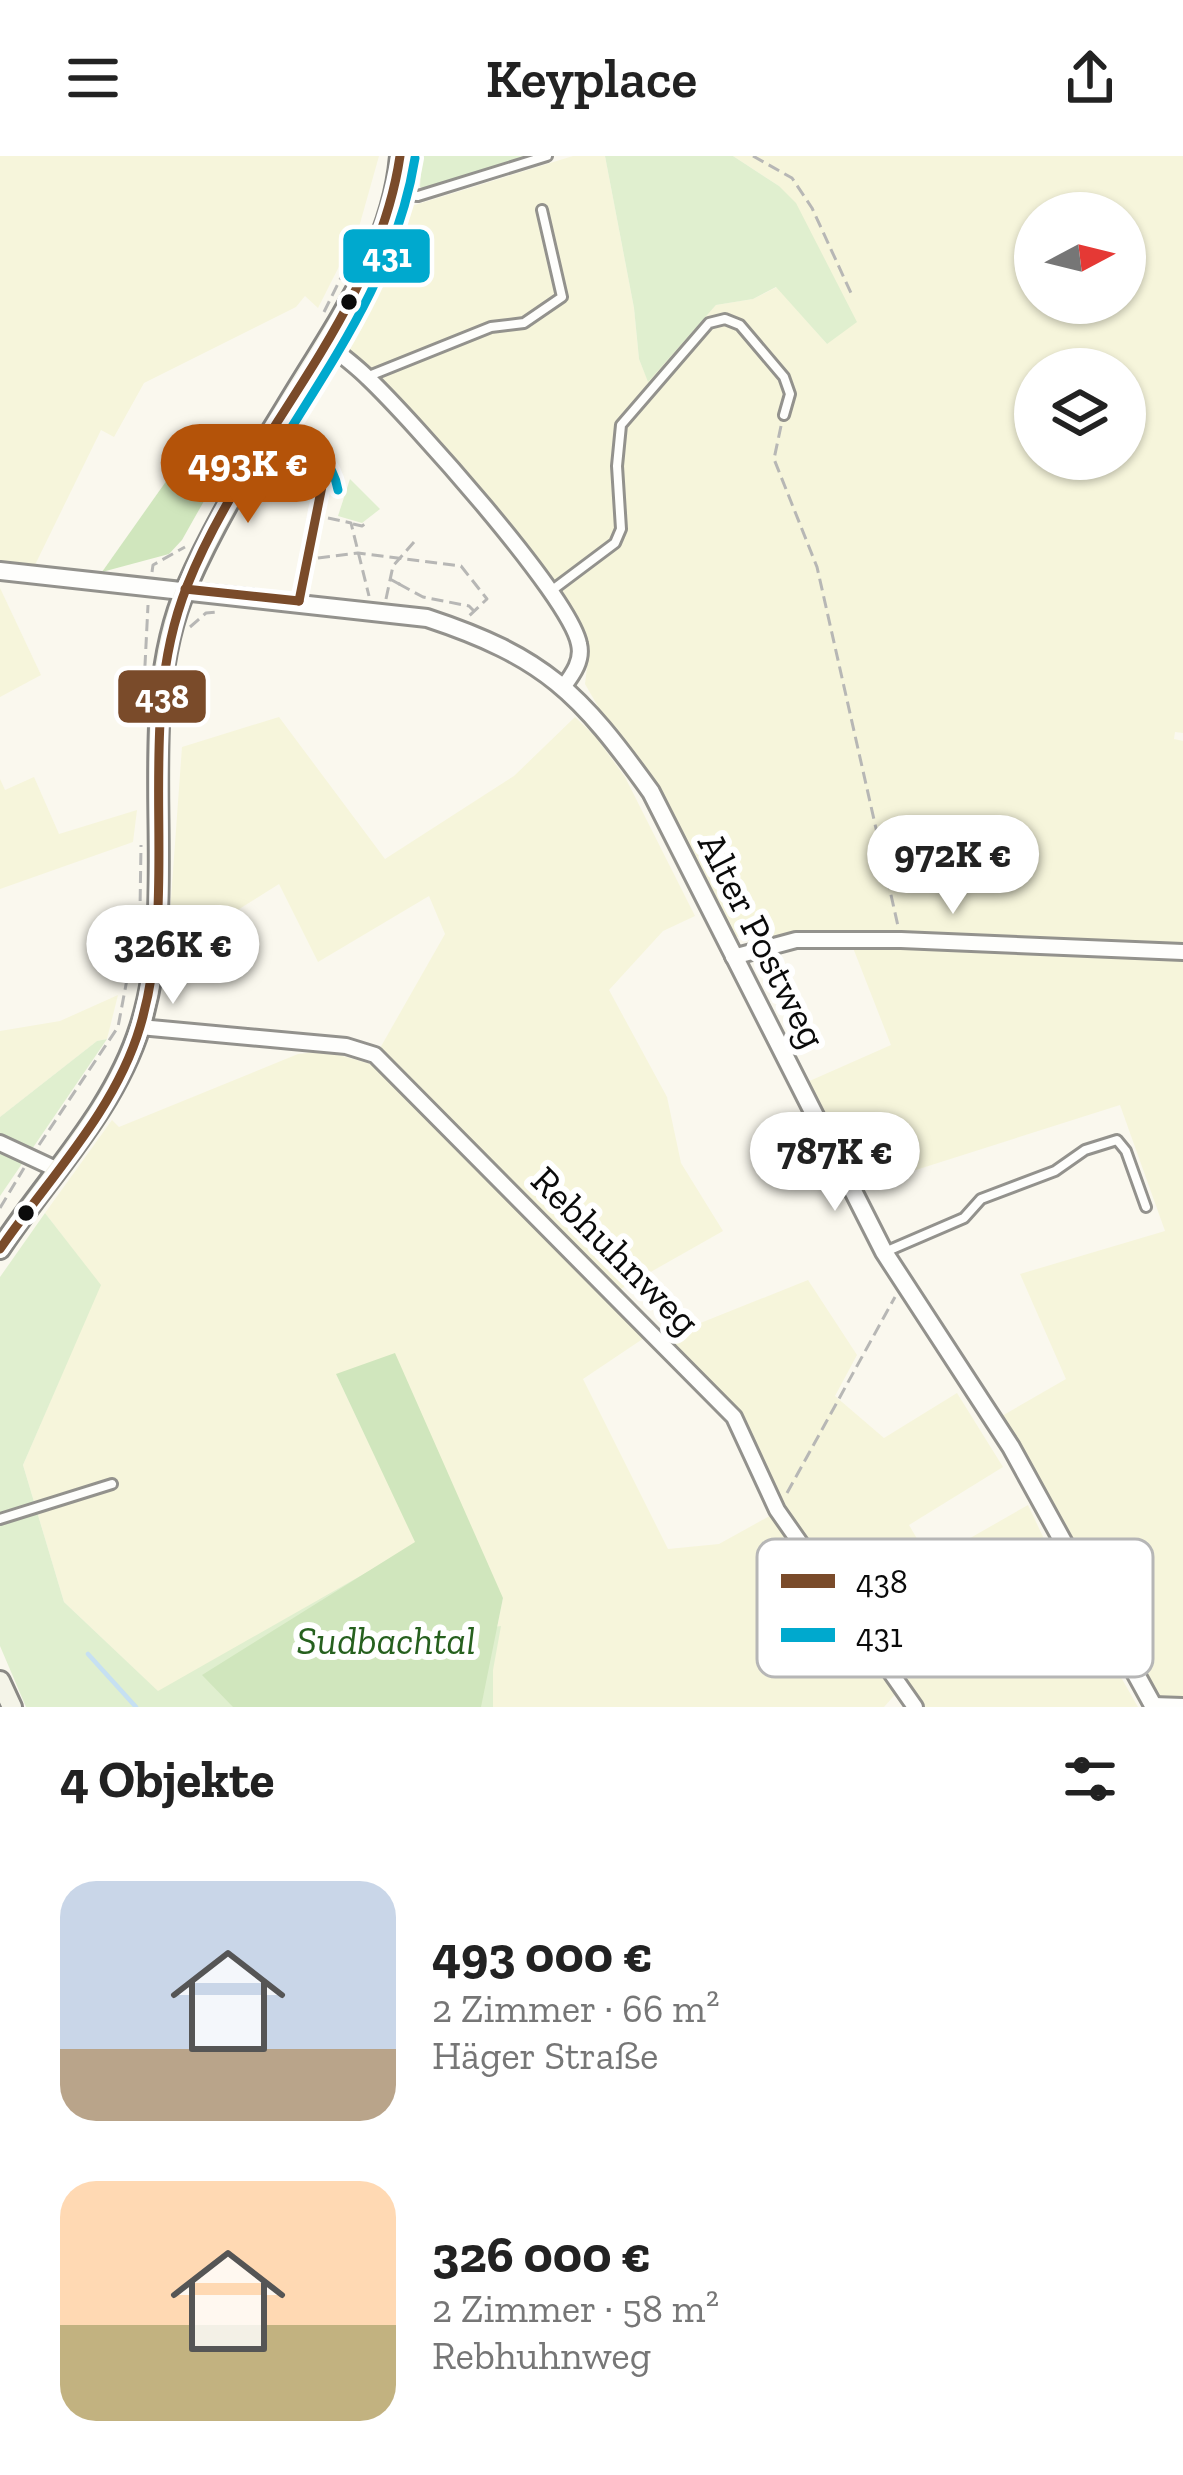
<!DOCTYPE html>
<html lang="de">
<meta charset="utf-8">
<style>
:root{--surface:#fff;--page:#f6f6f6;--text:#222;--muted:#767676;--accent:#b45309}
body{margin:0;font-family:"Zilla Slab",serif;background:var(--page);color:var(--text);height:100vh;display:flex;flex-direction:column;font-size:45px;white-space:nowrap}
*{box-sizing:border-box;margin:0}
p{font-size:39px;color:var(--muted)}
.icon{flex:none;width:66px;height:66px;fill:none;stroke:currentColor;stroke-width:2;stroke-linecap:round;stroke-linejoin:round}
.map{position:relative;height:1551px;overflow:hidden}
.details{display:flex;flex-direction:column;background:var(--surface);flex:1}
.details>*{flex:none}
.needle{width:78px;rotate:83deg}
.fabs{position:absolute;left:1014px;top:36px;display:grid;gap:24px}
.fabs a{display:grid;place-items:center;width:132px;height:132px;border-radius:50%;background:var(--surface);box-shadow:0 3px 9px #0004;font-size:60px}
.price{position:absolute;translate:-50% -102px;padding:0 27px;border-radius:42px;background:#fff;color:#222;font-size:39px;line-height:78px;filter:drop-shadow(0 3px 6px #0008)}
.price::after{content:'';position:absolute;left:50%;top:72px;width:36px;height:27px;margin-left:-18px;background:inherit;clip-path:polygon(0 0,100% 0,50% 100%)}
.price.active{background:var(--accent);color:#fff}
ul{padding:0;list-style:none}
li{display:flex;align-items:center;gap:36px;height:300px;padding:0 60px}
li span{display:grid;place-items:center;flex:none;width:336px;height:240px;border-radius:36px;color:#555}
li>.icon{margin-inline-start:auto}
span .icon{width:144px;height:144px;fill:#fffc;stroke-width:1}
li b{font-size:51px}
h2{display:flex;justify-content:space-between;align-items:center;height:144px;padding:0 60px;font-size:51px}
header{display:flex;justify-content:space-between;align-items:center;height:156px;padding:0 60px;background:var(--surface);font-size:54px;font-weight:600}
.map>svg:first-child{display:block}
.farmland{fill:#f6f5db;fill-rule:evenodd}
.green{fill:#e0efcf}
.forest{fill:#d0e6bd}
.lines{fill:none;stroke-linecap:round;stroke-linejoin:round}
.stream{stroke:#c6e0f2;stroke-width:4.5}
.service-casing{stroke:#93928d;stroke-width:14}
.minor-casing{stroke:#93928d;stroke-width:20}
.tertiary-casing{stroke:#93928d;stroke-width:22}
.secondary-casing{stroke:#898884;stroke-width:24}
.path{stroke:#b7b7b5;stroke-width:3;stroke-dasharray:12 6;stroke-linecap:butt}
.service{stroke:#fefefc;stroke-width:8}
.minor{stroke:#fefefc;stroke-width:14}
.tertiary{stroke:#fefefc;stroke-width:16}
.secondary{stroke:#f4f4e8;stroke-width:18}
.bus-1-casing{stroke:#fff;stroke-width:18}
.bus-2-casing{stroke:#fff;stroke-width:18}
.bus-1{stroke:#7a4b2a;stroke-width:9}
.bus-2{stroke:#00a9ce;stroke-width:9}
.bus-dot{fill:#0b0b0b;stroke:#fff;stroke-width:4.5}
.labels{text-anchor:middle;stroke-width:12;stroke-linejoin:round;paint-order:stroke}
.street-label{font-size:39px;fill:#0b0b0b;stroke:#fff}
.park-label{font-size:39px;font-style:italic;fill:#26601e;stroke:#fff}
.key{fill:#fff;stroke:#b6b6b6;stroke-width:3}
.key-label{font-size:33px;fill:#0b0b0b}
.line-badge{stroke:#fff;stroke-width:4.5}
.badge-label{font-size:33px;text-anchor:middle;font-weight:bold;fill:#fff}
</style>
<header><svg class="icon" aria-label="menu" viewBox="0 0 24 24"><path d="M4 6h16M4 12h16M4 18h16"/></svg>Keyplace<svg class="icon" aria-label="share" viewBox="0 0 24 24"><path d="M12 15V3M7 8l5-5 5 5M5 13v7h14v-7"/></svg></header>
<div class="map">
<svg width="1183" height="1551" viewBox="0 0 1183 1551">
<rect width="100%" height="100%" fill="#faf8ee"/>
<g class="farmland">
<path d="M0,0H379L359,71L318,152L305,140L296,151L144,227L114,281L101,274L31,417L0,412Z"/>
<path d="M573,0H605L634,152L639,203L648,225L716,149L753,143L777,131L827,188L779,30L733,0H1183V577L1175,576L1174,583L1183,585V1546L1157,1540L1000,1261L1066,1223L1020,1118L1165,1075L1120,949L856,1033L805,927L891,889L848,779L789,777L753,786L730,778L585,528L589,495L556,439L345,189L405,52ZM1035,57H1125V147H1035ZM1035,213H1125V303H1035Z"/>
<path d="M0,432L41,519L0,541Z"/>
<path d="M279,561L385,703L514,620L575,561L596,581L625,621L695,760L663,775L609,834L667,941L681,1007L723,1075L617,1135L656,1174L583,1223L668,1393L719,1388L775,1357L741,1279L653,1186L808,1124L857,1199L835,1240L884,1282L957,1237L1003,1311L909,1369L930,1405L1028,1349L1054,1404L1138,1551H911L899,1534L884,1551H481L503,1442L336,1218L416,1386L165,1542L64,1446L23,1309L100,1129L45,1057L112,964L119,971L298,898L325,895L371,908L445,778L429,740L318,806L279,728L167,798L182,591Z"/>
<path d="M34,621L59,678L137,654L133,686L0,733V623L5,634Z"/>
<path d="M118,839L107,883L97,885L0,961V875L60,865Z"/>
</g>
<g class="green">
<path d="M422,0H536L425,33L420,31Z"/>
<path d="M605,0H733L779,30L796,47L857,166L827,188L776,131L753,143L716,149L648,226L639,203L634,152Z"/>
<path d="M350,323L380,353L362,367L338,360Z"/>
<path d="M107,883L0,1040V961L97,885Z"/>
<path d="M45,1057L101,1129L23,1309L64,1446L158,1535L420,1386L477,1473L501,1470L493,1514V1551H26L0,1490V1121Z"/>
</g>
<g class="forest">
<path d="M179,307L213,329L182,384L169,398L102,416Z"/>
<path d="M395,1197L503,1442L481,1551H233L202,1519L415,1386L336,1218Z"/>
</g>
<g class="lines">
<path class="stream" d="M88,1498L136,1551"/>
<defs>
<g id="service">
<path d="M394,39L418,40L547,0"/>
<path d="M369,220L491,171L524,167L562,141L542,54"/>
<path d="M267,284L295,297L323,325L299,445"/>
<path d="M551,435L615,387L621,373L617,310L621,269L709,167L725,163L740,169L784,221L790,238L784,259"/>
<path d="M885,1096L964,1062L981,1043L1055,1015L1085,994L1117,984L1126,995L1146,1051"/>
<path d="M0,1363L112,1328"/>
</g>
<g id="minor">
<path d="M326,187C340,198 355,209 368,222C410,262 570,440 579,488C583,504 573,518 564,530"/>
<path d="M733,801L796,784H901L1183,796"/>
<path d="M140,871L346,890L375,899L734,1261L777,1354L915,1551"/>
<path d="M0,987L58,1014"/>
<path d="M1153,1549L1183,1550"/>
</g>
<path id="tertiary" d="M0,415L427,462C545,501 580,537 651,636L884,1096L1011,1291L1154,1551"/>
<g id="secondary">
<path d="M0,1093C48,1020 113,956 140,871C184,731 129,561 187,430C217,361 259,295 298,231C341,161 393,85 400,0"/>
<path d="M0,1525L12,1551"/>
</g>
</defs>
<use href="#service" class="service-casing"/>
<use href="#minor" class="minor-casing"/>
<use href="#tertiary" class="tertiary-casing"/>
<use href="#secondary" class="secondary-casing"/>
<g class="path">
<path d="M753,0L792,22L812,52L851,137"/>
<path d="M324,156L362,79"/>
<path d="M781,270L774,303L817,411L898,770"/>
<path d="M328,362L351,367L369,440"/>
<path d="M353,368L362,370L369,365"/>
<path d="M318,402L358,397L461,410L487,443L468,461"/>
<path d="M152,416L153,409L185,391"/>
<path d="M390,423L399,428L402,424"/>
<path d="M399,428L423,441L469,450L474,455"/>
<path d="M386,443L393,410L414,386"/>
<path d="M190,471L206,457L217,456"/>
<path d="M144,529L148,449"/>
<path d="M39,989L118,871L140,754L141,689"/>
<path d="M0,1052L24,1012"/>
<path d="M787,1337L895,1141"/>
</g>
<use href="#service" class="service"/>
<use href="#minor" class="minor"/>
<use href="#tertiary" class="tertiary"/>
<use href="#secondary" class="secondary"/>
<defs>
<g id="bus-1">
<path d="M266,283L295,297L323,325L299,445"/>
<path d="M185,433L299,445"/>
<path d="M0,1093C49,1022 115,955 140,871C183,727 131,571 187,430C246,281 376,162 400,0"/>
</g>
<path id="bus-2" d="M338,334C333,305 313,290 288,277C343,189 398,107 415,2"/>
</defs>
<use href="#bus-1" class="bus-1-casing"/>
<use href="#bus-2" class="bus-2-casing"/>
<use href="#bus-1" class="bus-1"/>
<use href="#bus-2" class="bus-2"/>
</g>
<g class="bus-dot">
<circle cx="349" cy="146" r="10"/>
<circle cx="26" cy="1057" r="10"/>
</g>
<g class="labels">
<g class="street-label">
<text transform="translate(763 784) rotate(63)" y="14">Alter Postweg</text>
<text transform="translate(616 1094) rotate(45)" y="14">Rebhuhnweg</text>
</g>
<g class="park-label">
<text x="386" y="1498">Sudbachtal</text>
</g>
</g>
<rect x="757" y="1383" width="396" height="138" rx="18" class="key"/>
<rect x="781" y="1418" width="54" height="14" fill="#7a4b2a"/>
<rect x="781" y="1472" width="54" height="14" fill="#00a9ce"/>
<g class="key-label">
<text x="856" y="1437">438</text>
<text x="856" y="1491">431</text>
</g>
<g class="line-badge">
<rect x="341" y="71" width="91" height="58" rx="12" fill="#00a9ce"/>
<rect x="116" y="512" width="92" height="57" rx="12" fill="#7a4b2a"/>
</g>
<g class="badge-label">
<text x="387" y="111">431</text>
<text x="162" y="552">438</text>
</g>
</svg>
<div class="fabs">
<a><svg class="needle" viewBox="-14 -14 28 28"><path d="M0-13l5 13h-10z" fill="#e53935"/><path d="M0 13l5-13h-10z" fill="#767676"/></svg></a>
<a><svg class="icon" aria-label="layers" viewBox="0 0 24 24"><path d="M12 4l9 5-9 5-9-5zM3 14l9 5 9-5"/></svg></a>
</div>
<b class="price active" style="left:248px;top:370px">493K €</b>
<b class="price" style="left:953px;top:761px">972K €</b>
<b class="price" style="left:173px;top:851px">326K €</b>
<b class="price" style="left:835px;top:1058px">787K €</b>
</div>
<section class="details">
<h2>4 Objekte<svg class="icon" aria-label="filters" viewBox="0 0 24 24"><path d="M4 7h16M4 17h16"/><circle cx="9" cy="7" r="2"/><circle cx="15" cy="17" r="2"/></svg></h2>
<ul>
<li><span style="background:linear-gradient(#c9d6e8 70%,#b9a48a 0)"><svg class="icon" aria-label="home" viewBox="0 0 24 24"><path d="M3 11l9-7 9 7M6 9v11h12V9"/></svg></span><div><b>493 000 €</b><p>2 Zimmer · 66 m²</p><p>Häger Straße</p></div></li>
<li><span style="background:linear-gradient(#ffd9b3 60%,#c2b280 0)"><svg class="icon" aria-label="home" viewBox="0 0 24 24"><path d="M3 11l9-7 9 7M6 9v11h12V9"/></svg></span><div><b>326 000 €</b><p>2 Zimmer · 58 m²</p><p>Rebhuhnweg</p></div></li>
</ul>
</section>
